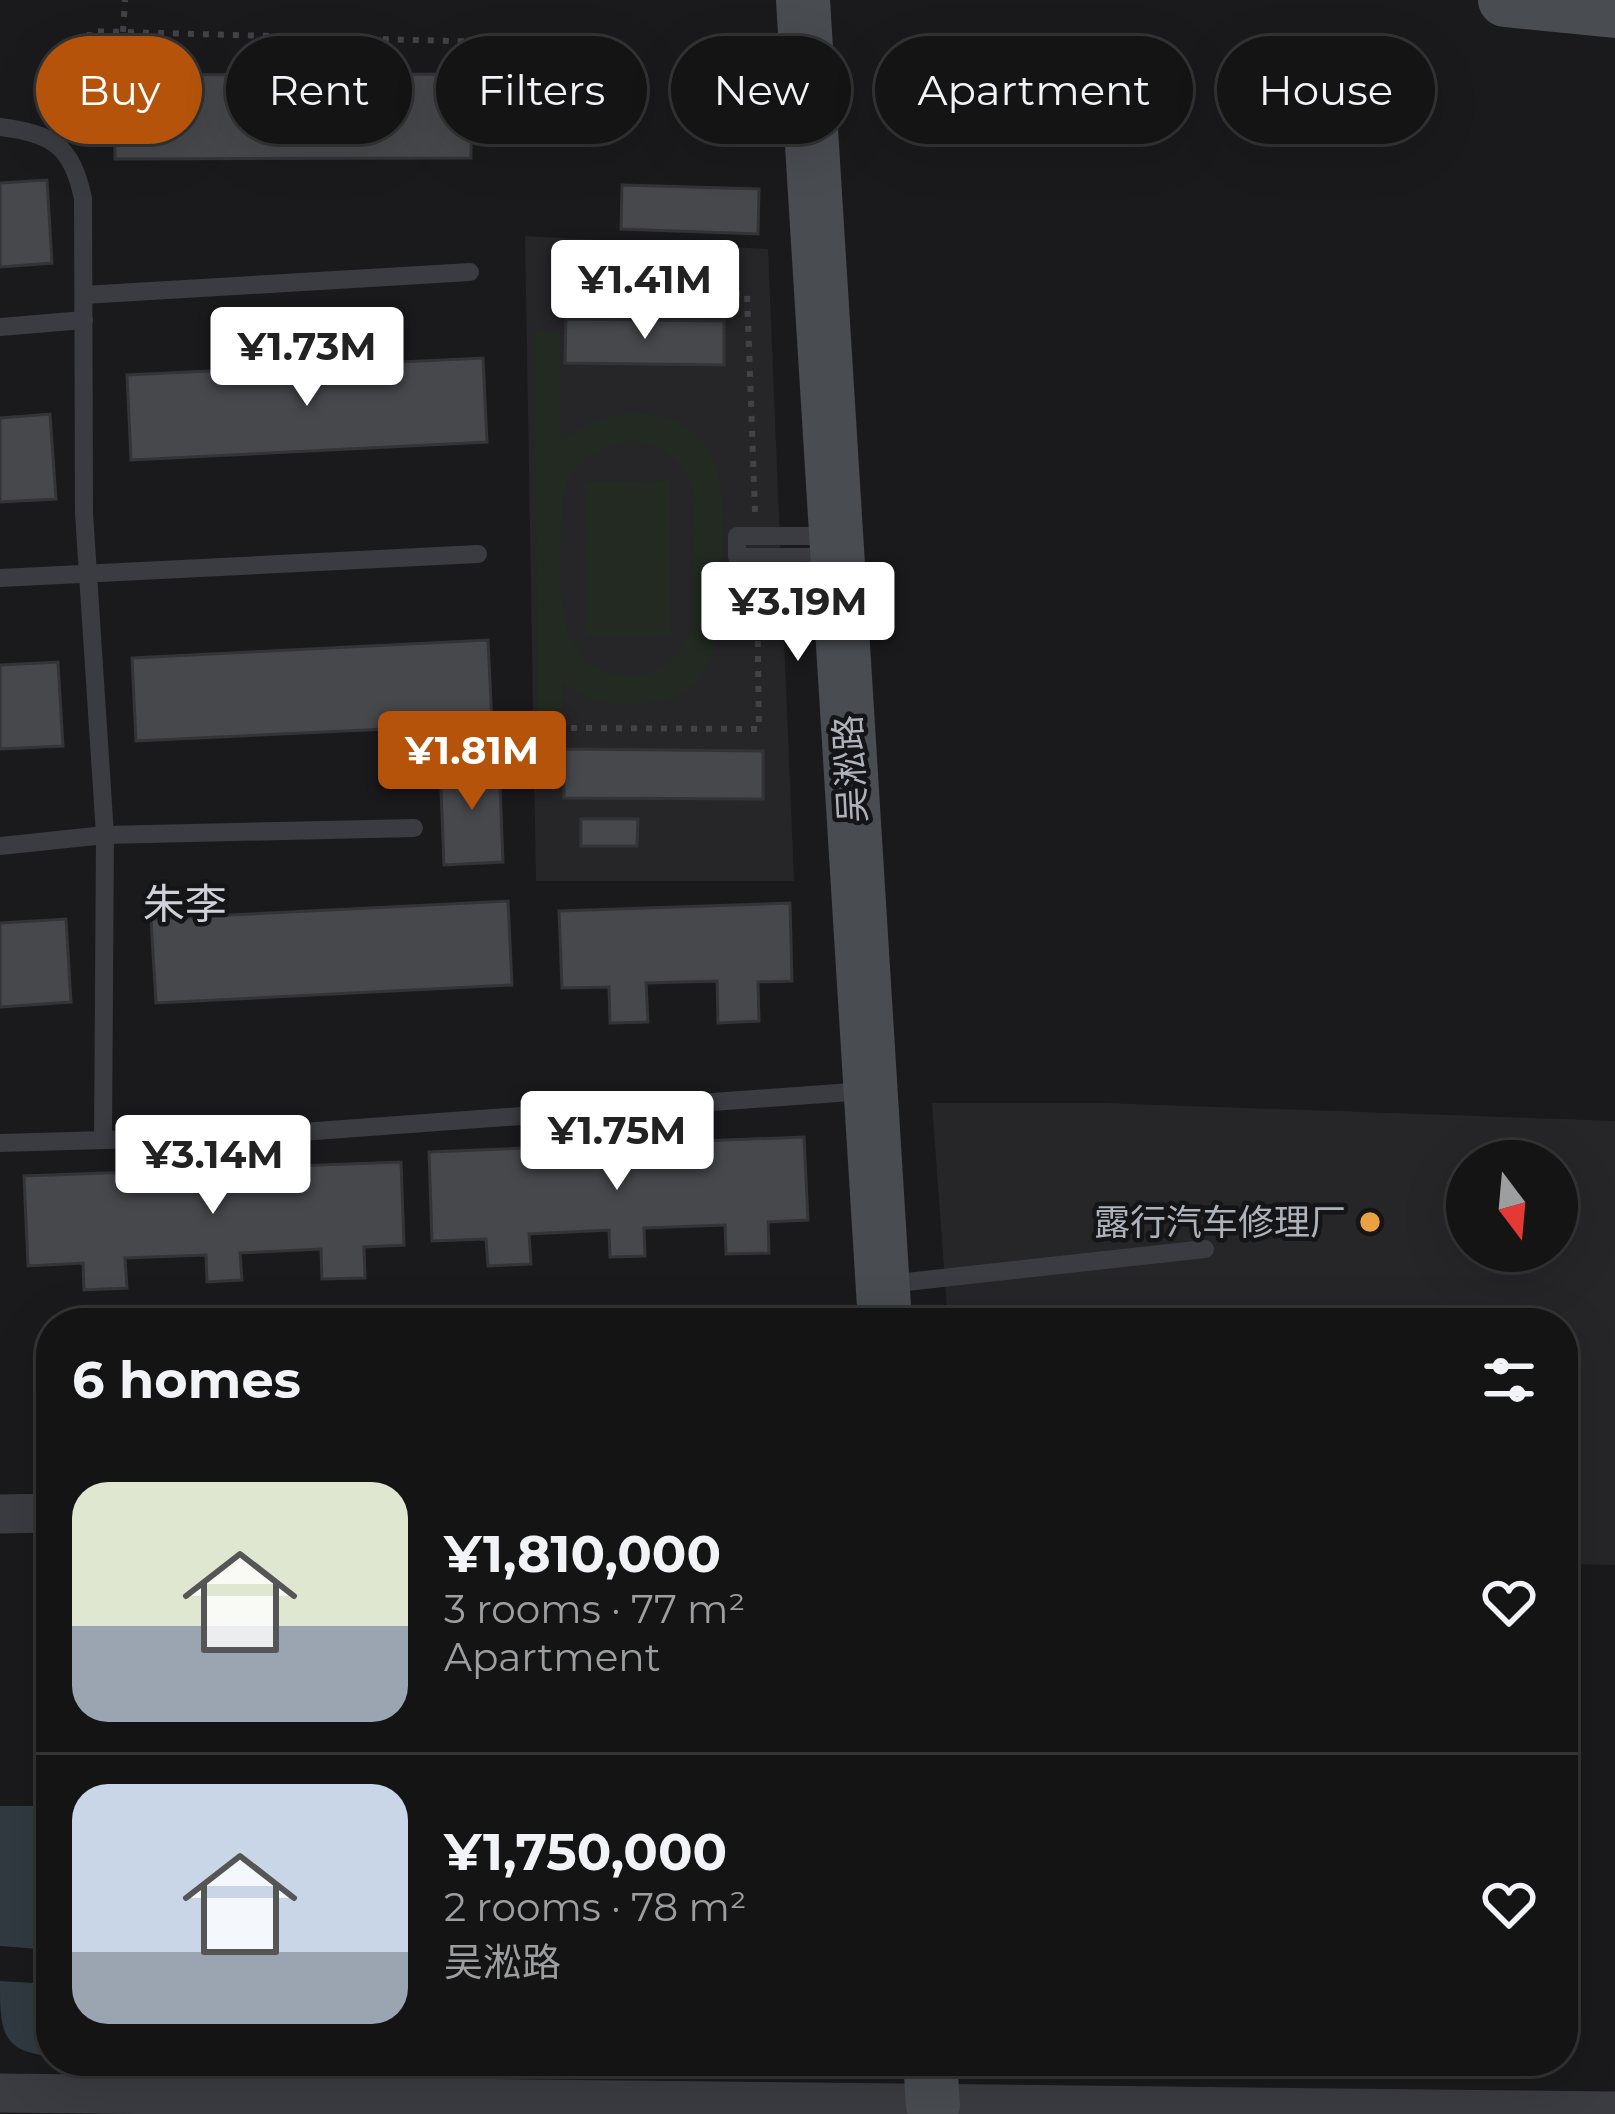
<!DOCTYPE html>
<meta charset="utf-8">
<style>
:root{--surface:#141415;--page:#212122;--text:#f1f3f6;--muted:#9d9ea0;--line:#333334;--accent:#b45309}
body{margin:0;font-family:Montserrat,"Noto Sans SC",sans-serif;background:var(--page);color:var(--text);height:100vh;display:flex;flex-direction:column;font-size:45px;white-space:nowrap}
*{box-sizing:border-box;margin:0}
p{font-size:39px;color:var(--muted)}
.icon{flex:none;width:66px;height:66px;fill:none;stroke:currentColor;stroke-width:2;stroke-linecap:round;stroke-linejoin:round}
.map{position:relative;flex:1;overflow:hidden}
.sheet{position:absolute;left:36px;top:1308px;width:1542px;height:768px;display:flex;flex-direction:column;background:var(--surface);border-radius:48px;box-shadow:0 12px 48px #0002,0 0 0 3px var(--line)}
.sheet>*{flex:none}
.hud{position:absolute;left:36px;top:36px;width:1545px;height:108px;display:flex;gap:24px}
.needle{width:78px;rotate:164deg}
.fabs{position:absolute;left:1446px;top:1140px;display:grid;gap:24px}
.fabs a{display:grid;place-items:center;width:132px;height:132px;border-radius:50%;background:var(--surface);box-shadow:0 12px 48px #0002,0 0 0 3px var(--line);font-size:60px}
.price{position:absolute;translate:-50% -102px;padding:0 27px;border-radius:12px;background:#fff;color:#222;font-size:39px;line-height:78px;filter:drop-shadow(0 3px 6px #0008)}
.price::after{content:'';position:absolute;left:50%;top:72px;width:36px;height:27px;margin-left:-18px;background:inherit;clip-path:polygon(0 0,100% 0,50% 100%)}
.price.active{background:var(--accent);color:#fff}
ul{padding:0;list-style:none}
li{display:flex;align-items:center;gap:36px;height:300px;padding:0 36px}
li+li{border-top:3px solid var(--line)}
li span{display:grid;place-items:center;flex:none;width:336px;height:240px;border-radius:36px;color:#555}
li>.icon{margin-inline-start:auto}
span .icon{width:144px;height:144px;fill:#fffc;stroke-width:1}
li b{font-size:51px}
h2{display:flex;justify-content:space-between;align-items:center;height:144px;padding:0 36px;font-size:51px}
.tag{padding:0 42px;border-radius:54px;background:var(--surface);box-shadow:0 12px 48px #0002,0 0 0 3px var(--line);font-size:42px;line-height:108px}
.tag.active{background:var(--accent);color:#fff}
.map>svg:first-child{display:block}
.built{fill:#262629;fill-rule:evenodd}
.green{fill:#222a22;fill-rule:evenodd}
.water{fill:#303a40}
.building{fill:#47484c;stroke:#343438;stroke-width:3}
.lines{fill:none;stroke-linecap:round;stroke-linejoin:round}
.path{stroke:#414348;stroke-width:6;stroke-dasharray:6 9;stroke-linecap:butt}
.lane{stroke:#3b3c41;stroke-width:18}
.street{stroke:#3b3c41;stroke-width:39}
.secondary{stroke:#494c51;stroke-width:54}
.poi-dot{fill:#eba142;stroke:#151517;stroke-width:4.5}
.labels{text-anchor:middle;stroke-width:9;stroke-linejoin:round;paint-order:stroke}
.street-label{font-size:36px;fill:#adb2bb;stroke:#151517}
.poi-label{font-size:36px;fill:#adb2bb;stroke:#151517;text-anchor:end}
.quarter-label{font-size:42px;fill:#ced1d7;stroke:#151517}
</style>
<div class="map">
<svg width="1615" height="2114" viewBox="0 0 1615 2114">
<rect width="100%" height="100%" fill="#1a1a1c"/>
<g class="built">
<path d="M525,236L768,249L794,881H536Z"/>
<path d="M932,1103H1103L1615,1121V1565L1563,1564V1323H948ZM1467,1161H1557V1251H1467Z"/>
</g>
<g class="green">
<path d="M560,331L561,441C613,401 696,398 718,474C727,503 722,536 722,566C721,636 722,704 631,704C606,705 582,698 563,682L562,721H538L534,332ZM628,441C662,441 684,459 694,491L693,627C682,653 663,676 633,676C540,676 563,557 563,495C572,462 596,447 628,441Z"/>
<path d="M670,481L671,635H587L586,482Z"/>
</g>
<g class="water">
<path d="M0,1806H51V1950L0,1946Z"/>
<path d="M0,1981L51,1984V2056C0,2052 0,2029 0,1981Z"/>
</g>
<g class="building">
<path d="M471,74V158L115,159L114,75Z"/>
<path d="M47,180L52,263L0,267V183Z"/>
<path d="M622,185L759,189L758,234L621,229Z"/>
<path d="M566,319L724,321V365L565,363Z"/>
<path d="M483,358L487,442L131,460L127,375Z"/>
<path d="M50,414L56,499L0,502V418Z"/>
<path d="M488,640L492,724L136,741L132,658Z"/>
<path d="M58,662L63,746L0,749V665Z"/>
<path d="M564,749L763,751V799L564,798Z"/>
<path d="M499,761L503,862L444,865L440,764Z"/>
<path d="M581,819H638L637,846H581Z"/>
<path d="M508,901L512,985L156,1003L151,919Z"/>
<path d="M790,903L792,981L758,982L759,1021L718,1023L717,981L646,983L648,1022L610,1023L609,987L562,988L559,911Z"/>
<path d="M66,919L71,1002L0,1007V923Z"/>
<path d="M804,1137L808,1220L768,1222L769,1253L726,1254L725,1225L644,1228L645,1256L610,1257L609,1230L529,1234L531,1264L488,1266L486,1239L432,1241L429,1152Z"/>
<path d="M401,1162L404,1245L364,1247L365,1278L322,1279L321,1249L240,1253L242,1280L207,1282L206,1255L125,1258L127,1288L84,1290L83,1263L28,1266L24,1176Z"/>
</g>
<g class="lines">
<g class="path">
<path d="M123,32L125,0"/>
<path d="M69,125L81,97L90,31L487,42"/>
<path d="M569,291L747,294L755,512"/>
<path d="M571,728L759,729L757,585"/>
</g>
<g class="lane">
<path d="M0,127C53,134 71,145 83,198L84,513L105,835L103,1140"/>
<path d="M84,295L470,272"/>
<path d="M0,327L84,320"/>
<path d="M831,536H737V557H835"/>
<path d="M0,578L478,554"/>
<path d="M0,846L105,835L414,828"/>
<path d="M0,1143L246,1136L865,1091"/>
<path d="M888,1284L1205,1249"/>
</g>
<g class="street">
<path d="M0,1514L51,1513"/>
<path d="M0,2093L1615,2111"/>
</g>
<g class="secondary">
<path d="M803,0L885,1323"/>
<path d="M1505,0L1615,11"/>
<path d="M930,2061L933,2105"/>
</g>
</g>
<circle class="poi-dot" cx="1370" cy="1222" r="12"/>
<g class="labels">
<g class="street-label">
<text transform="translate(850 769) rotate(-93)" y="13">吴淞路</text>
</g>
<g class="poi-label">
<text x="1346" y="1235">露行汽车修理厂</text>
</g>
<g class="quarter-label">
<text x="185" y="919">朱李</text>
</g>
</g>
</svg>
<div class="fabs">
<a><svg class="needle" viewBox="-14 -14 28 28"><path d="M0-13l5 13h-10z" fill="#e53935"/><path d="M0 13l5-13h-10z" fill="#9d9ea0"/></svg></a>
</div>
<b class="price" style="left:645px;top:342px">¥1.41M</b>
<b class="price" style="left:307px;top:409px">¥1.73M</b>
<b class="price" style="left:798px;top:664px">¥3.19M</b>
<b class="price active" style="left:472px;top:813px">¥1.81M</b>
<b class="price" style="left:617px;top:1193px">¥1.75M</b>
<b class="price" style="left:213px;top:1217px">¥3.14M</b>
<div class="hud">
<a class="tag active">Buy</a>
<a class="tag">Rent</a>
<a class="tag">Filters</a>
<a class="tag">New</a>
<a class="tag">Apartment</a>
<a class="tag">House</a>
</div>
<section class="sheet">
<h2>6 homes<svg class="icon" aria-label="filters" viewBox="0 0 24 24"><path d="M4 7h16M4 17h16"/><circle cx="9" cy="7" r="2"/><circle cx="15" cy="17" r="2"/></svg></h2>
<ul>
<li><span style="background:linear-gradient(#dfe7d0 60%,#9aa5b1 0)"><svg class="icon" aria-label="home" viewBox="0 0 24 24"><path d="M3 11l9-7 9 7M6 9v11h12V9"/></svg></span><div><b>¥1,810,000</b><p>3 rooms · 77 m²</p><p>Apartment</p></div><svg class="icon" aria-label="heart" viewBox="0 0 24 24"><path d="M12 20l-8-8c-3-5 5-10 8-4 3-6 11-1 8 4z"/></svg></li>
<li><span style="background:linear-gradient(#c9d6e8 70%,#9aa5b1 0)"><svg class="icon" aria-label="home" viewBox="0 0 24 24"><path d="M3 11l9-7 9 7M6 9v11h12V9"/></svg></span><div><b>¥1,750,000</b><p>2 rooms · 78 m²</p><p>吴淞路</p></div><svg class="icon" aria-label="heart" viewBox="0 0 24 24"><path d="M12 20l-8-8c-3-5 5-10 8-4 3-6 11-1 8 4z"/></svg></li>
</ul>
</section>
</div>
